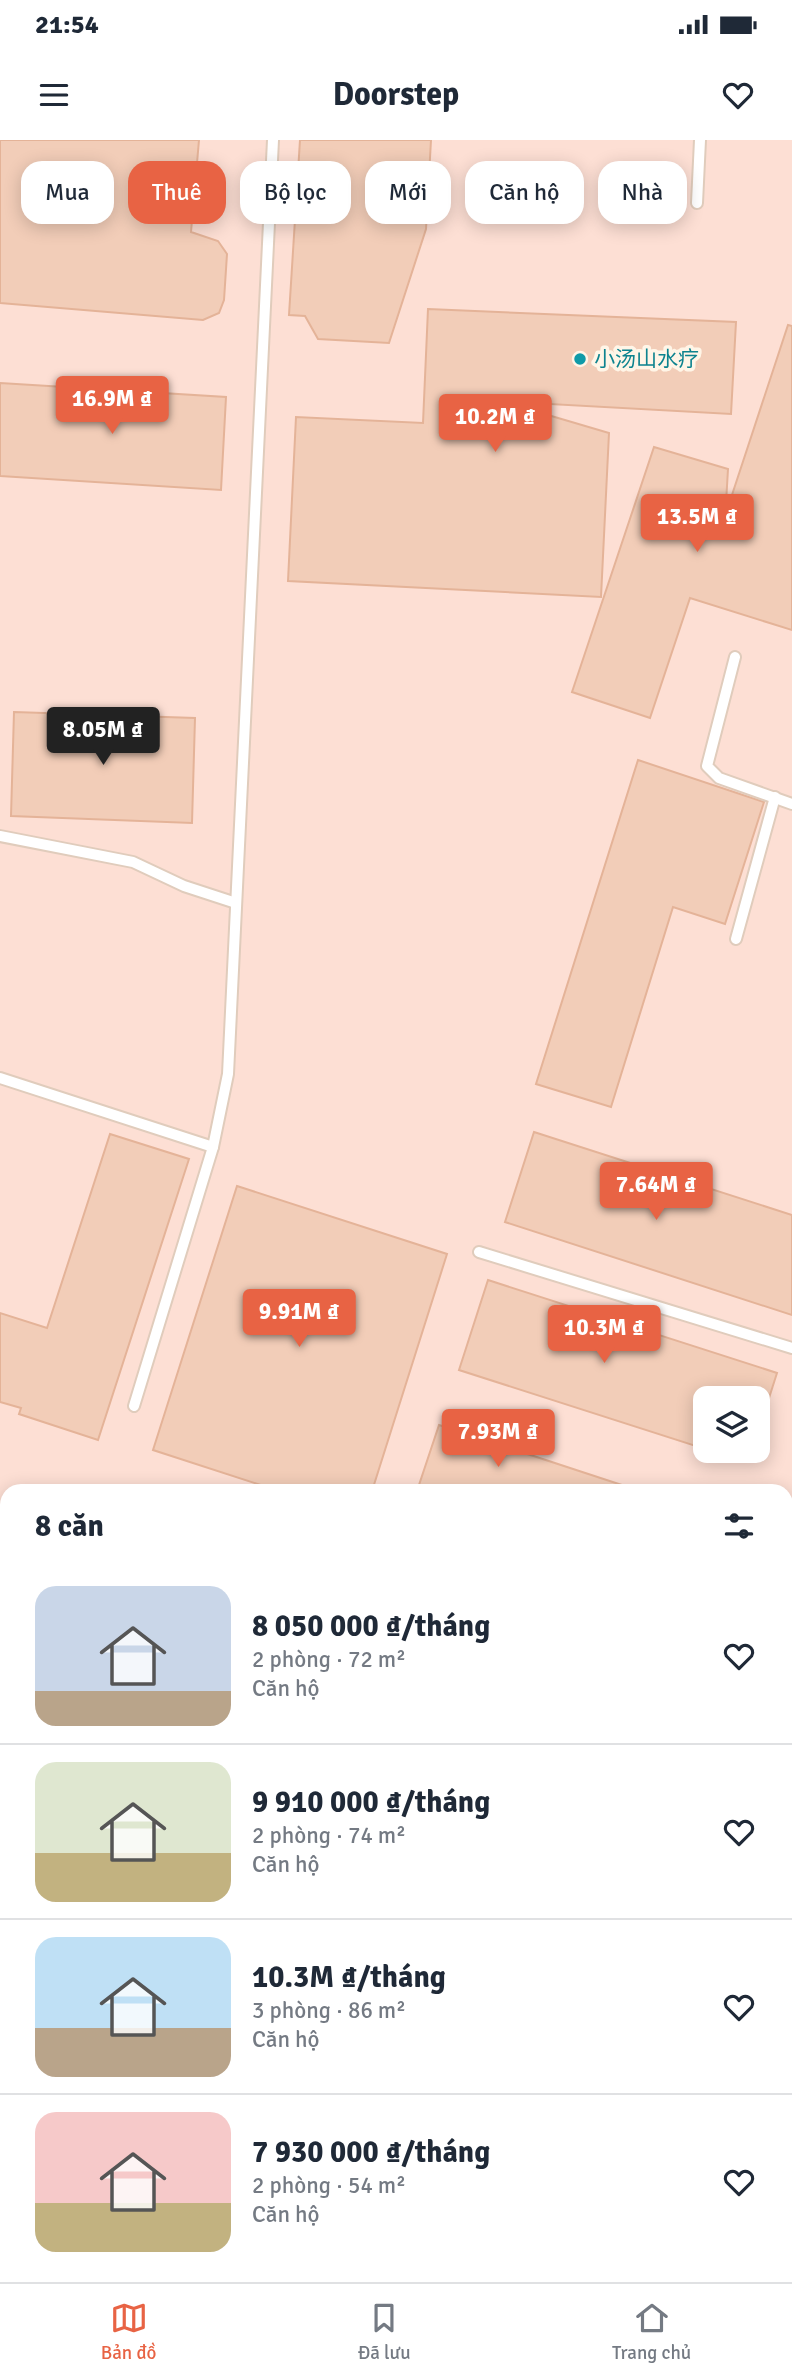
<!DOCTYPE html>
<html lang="vi">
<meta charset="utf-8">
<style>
:root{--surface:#fff;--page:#f6f6f7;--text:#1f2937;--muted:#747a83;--line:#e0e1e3;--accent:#e86344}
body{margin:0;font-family:Signika,"Noto Sans SC",sans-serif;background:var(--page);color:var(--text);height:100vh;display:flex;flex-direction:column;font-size:26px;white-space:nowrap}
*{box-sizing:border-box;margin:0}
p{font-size:23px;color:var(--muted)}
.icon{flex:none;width:38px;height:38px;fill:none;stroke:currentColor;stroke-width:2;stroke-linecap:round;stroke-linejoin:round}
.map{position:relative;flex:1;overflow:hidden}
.side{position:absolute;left:0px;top:1344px;width:793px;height:798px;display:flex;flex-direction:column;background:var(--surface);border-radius:21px 21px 0 0;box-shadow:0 4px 18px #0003}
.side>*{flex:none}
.top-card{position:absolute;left:21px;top:21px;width:751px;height:63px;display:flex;gap:14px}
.fabs{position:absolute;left:693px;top:1246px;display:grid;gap:14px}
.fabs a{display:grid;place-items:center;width:77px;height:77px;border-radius:14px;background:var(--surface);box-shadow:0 4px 18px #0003;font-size:35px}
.price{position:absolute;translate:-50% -60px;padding:0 16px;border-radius:7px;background:var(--accent);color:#fff;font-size:23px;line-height:46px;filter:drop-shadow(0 2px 4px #0008)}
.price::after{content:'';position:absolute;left:50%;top:42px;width:21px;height:16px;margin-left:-10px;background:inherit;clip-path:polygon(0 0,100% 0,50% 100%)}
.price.active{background:#222;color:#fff}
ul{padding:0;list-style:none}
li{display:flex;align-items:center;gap:21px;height:175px;padding:0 35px}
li+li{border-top:2px solid var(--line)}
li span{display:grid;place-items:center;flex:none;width:196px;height:140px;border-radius:21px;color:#555}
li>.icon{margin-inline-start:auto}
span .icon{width:84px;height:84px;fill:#fffc;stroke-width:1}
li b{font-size:30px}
h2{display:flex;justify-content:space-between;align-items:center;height:84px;padding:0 35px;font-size:30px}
.pill{padding:0 24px;border-radius:21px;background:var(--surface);box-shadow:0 4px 18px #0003;font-size:24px;line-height:63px}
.pill.active{background:var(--accent);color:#fff}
.status{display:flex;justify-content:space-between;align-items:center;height:49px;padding:0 35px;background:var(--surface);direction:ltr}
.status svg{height:19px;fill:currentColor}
header{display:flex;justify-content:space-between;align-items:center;height:91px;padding:0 35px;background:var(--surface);font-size:32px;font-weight:700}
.tabs{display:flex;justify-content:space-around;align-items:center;height:98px;border-top:2px solid var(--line);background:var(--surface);font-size:19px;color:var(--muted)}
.tabs a{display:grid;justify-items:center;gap:4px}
.tabs .active{color:var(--accent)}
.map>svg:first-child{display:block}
.commercial{fill:#fddfd4;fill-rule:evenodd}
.building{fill:#f2cdb8;stroke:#e4b398;stroke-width:2}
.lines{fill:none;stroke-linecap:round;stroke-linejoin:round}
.lane-casing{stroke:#e0ccbc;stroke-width:14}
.street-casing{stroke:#e0ccbc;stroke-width:24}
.lane{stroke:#fff;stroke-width:10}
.street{stroke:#fff;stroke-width:21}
.culture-dot{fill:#0f9aa8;stroke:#fff5e7;stroke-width:2.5}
.labels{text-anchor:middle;stroke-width:7;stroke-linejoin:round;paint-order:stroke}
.culture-label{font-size:21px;fill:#0d838f;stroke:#fff5e7;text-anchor:start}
</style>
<div class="status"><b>21:54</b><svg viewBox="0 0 49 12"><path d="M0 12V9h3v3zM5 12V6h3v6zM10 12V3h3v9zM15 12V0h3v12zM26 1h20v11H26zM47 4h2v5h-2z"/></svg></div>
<header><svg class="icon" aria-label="menu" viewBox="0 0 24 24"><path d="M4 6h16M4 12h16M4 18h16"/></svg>Doorstep<svg class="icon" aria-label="heart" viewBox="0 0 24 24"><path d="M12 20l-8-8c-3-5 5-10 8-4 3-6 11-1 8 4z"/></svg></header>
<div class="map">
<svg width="792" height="2142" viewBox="0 0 792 2142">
<rect width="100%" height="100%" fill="#fcf1e0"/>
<path class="commercial" d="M0,0H792V2142H0ZM705,1258H758V1311H705ZM7,1351H786V2135H7Z"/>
<g class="building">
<path d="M0,0H199L191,92L218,101L227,114L224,160L219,173L203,180L0,163Z"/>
<path d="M300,0H431L426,89L389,203L318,199L305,176L289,175Z"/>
<path d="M428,169L736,182L731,274L532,263L531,270L609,293L601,457L288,441L296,277L423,283Z"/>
<path d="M788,185L792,186V490L690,458L650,578L572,552L654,307L728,329L726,363L729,364Z"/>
<path d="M0,243L226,257L221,350L0,336Z"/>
<path d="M14,572L195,578L192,683L11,676Z"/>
<path d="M638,620L764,662L725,784L673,767L611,967L536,944Z"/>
<path d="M534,992L792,1075V1175L505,1082Z"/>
<path d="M110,994L189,1019L98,1300L19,1274L21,1268L0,1262V1173L47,1188Z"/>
<path d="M237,1046L447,1114L372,1351H279L153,1310Z"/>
<path d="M488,1140L777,1233L769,1258H705V1309L459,1230Z"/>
<path d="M439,1285L628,1347V1351H417Z"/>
</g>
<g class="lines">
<defs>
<g id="lane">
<path d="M697,63L700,0"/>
<path d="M735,517L707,626L719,638L792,664"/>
<path d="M0,696L133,722L184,746L236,763"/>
<path d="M736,799L775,657"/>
<path d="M0,938L213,1007"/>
<path d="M479,1112L792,1208"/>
<path d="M134,1266L213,1007L228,934L273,0"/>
<path d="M786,1578L792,1580"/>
<path d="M786,1932L792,1934"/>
<path d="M789,2142L792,2132"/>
</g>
<g id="street">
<path d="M786,1482L792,1463"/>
<path d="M560,2142L562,2135"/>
</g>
</defs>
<use href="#lane" class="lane-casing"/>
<use href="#street" class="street-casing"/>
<use href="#lane" class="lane"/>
<use href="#street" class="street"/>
</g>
<circle class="culture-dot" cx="580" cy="219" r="7"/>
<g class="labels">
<g class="culture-label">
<text x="594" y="226">小汤山水疗</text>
</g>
</g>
</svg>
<div class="fabs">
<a><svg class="icon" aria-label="layers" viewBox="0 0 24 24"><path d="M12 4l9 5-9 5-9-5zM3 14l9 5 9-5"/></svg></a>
</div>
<b class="price" style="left:112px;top:296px">16.9M ₫</b>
<b class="price" style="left:495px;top:314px">10.2M ₫</b>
<b class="price" style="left:697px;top:414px">13.5M ₫</b>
<b class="price active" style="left:103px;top:627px">8.05M ₫</b>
<b class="price" style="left:656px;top:1082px">7.64M ₫</b>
<b class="price" style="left:299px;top:1209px">9.91M ₫</b>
<b class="price" style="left:604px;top:1225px">10.3M ₫</b>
<b class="price" style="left:498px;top:1329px">7.93M ₫</b>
<div class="top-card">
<a class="pill">Mua</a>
<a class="pill active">Thuê</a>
<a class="pill">Bộ lọc</a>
<a class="pill">Mới</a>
<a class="pill">Căn hộ</a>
<a class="pill">Nhà</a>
</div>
<section class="side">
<h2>8 căn<svg class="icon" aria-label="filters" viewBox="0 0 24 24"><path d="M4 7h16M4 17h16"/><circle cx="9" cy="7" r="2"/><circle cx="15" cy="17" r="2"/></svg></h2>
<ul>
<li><span style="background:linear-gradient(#c9d6e8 75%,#b9a48a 0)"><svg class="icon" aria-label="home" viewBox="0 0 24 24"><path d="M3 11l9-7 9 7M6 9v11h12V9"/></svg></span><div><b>8 050 000 ₫/tháng</b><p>2 phòng · 72 m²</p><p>Căn hộ</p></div><svg class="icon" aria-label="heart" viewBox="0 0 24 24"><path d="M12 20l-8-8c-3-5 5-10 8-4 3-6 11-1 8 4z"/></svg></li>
<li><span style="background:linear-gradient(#dfe7d0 65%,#c2b280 0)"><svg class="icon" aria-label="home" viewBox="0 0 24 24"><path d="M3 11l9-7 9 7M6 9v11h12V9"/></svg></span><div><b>9 910 000 ₫/tháng</b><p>2 phòng · 74 m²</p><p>Căn hộ</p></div><svg class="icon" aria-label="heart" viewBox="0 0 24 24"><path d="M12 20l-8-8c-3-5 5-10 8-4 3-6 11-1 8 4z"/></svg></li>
<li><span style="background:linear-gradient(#bfe0f5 65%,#b9a48a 0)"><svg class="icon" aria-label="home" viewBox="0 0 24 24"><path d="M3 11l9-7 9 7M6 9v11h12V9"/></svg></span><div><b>10.3M ₫/tháng</b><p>3 phòng · 86 m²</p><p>Căn hộ</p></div><svg class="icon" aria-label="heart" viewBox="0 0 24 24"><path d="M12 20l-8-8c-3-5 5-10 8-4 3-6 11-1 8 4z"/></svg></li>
<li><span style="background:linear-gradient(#f6c9c9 65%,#c2b280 0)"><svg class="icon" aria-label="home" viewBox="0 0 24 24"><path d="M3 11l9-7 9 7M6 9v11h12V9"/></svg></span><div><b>7 930 000 ₫/tháng</b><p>2 phòng · 54 m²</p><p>Căn hộ</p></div><svg class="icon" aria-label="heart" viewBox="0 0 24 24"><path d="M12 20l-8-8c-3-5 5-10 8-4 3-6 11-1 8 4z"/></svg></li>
</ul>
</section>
</div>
<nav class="tabs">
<a class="active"><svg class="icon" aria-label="map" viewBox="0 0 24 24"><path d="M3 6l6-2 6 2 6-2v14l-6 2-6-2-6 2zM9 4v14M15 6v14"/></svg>Bản đồ</a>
<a><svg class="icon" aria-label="saved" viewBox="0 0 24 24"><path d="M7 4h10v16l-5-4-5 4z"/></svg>Đã lưu</a>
<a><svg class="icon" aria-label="home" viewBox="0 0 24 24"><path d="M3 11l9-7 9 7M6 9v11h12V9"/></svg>Trang chủ</a>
</nav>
